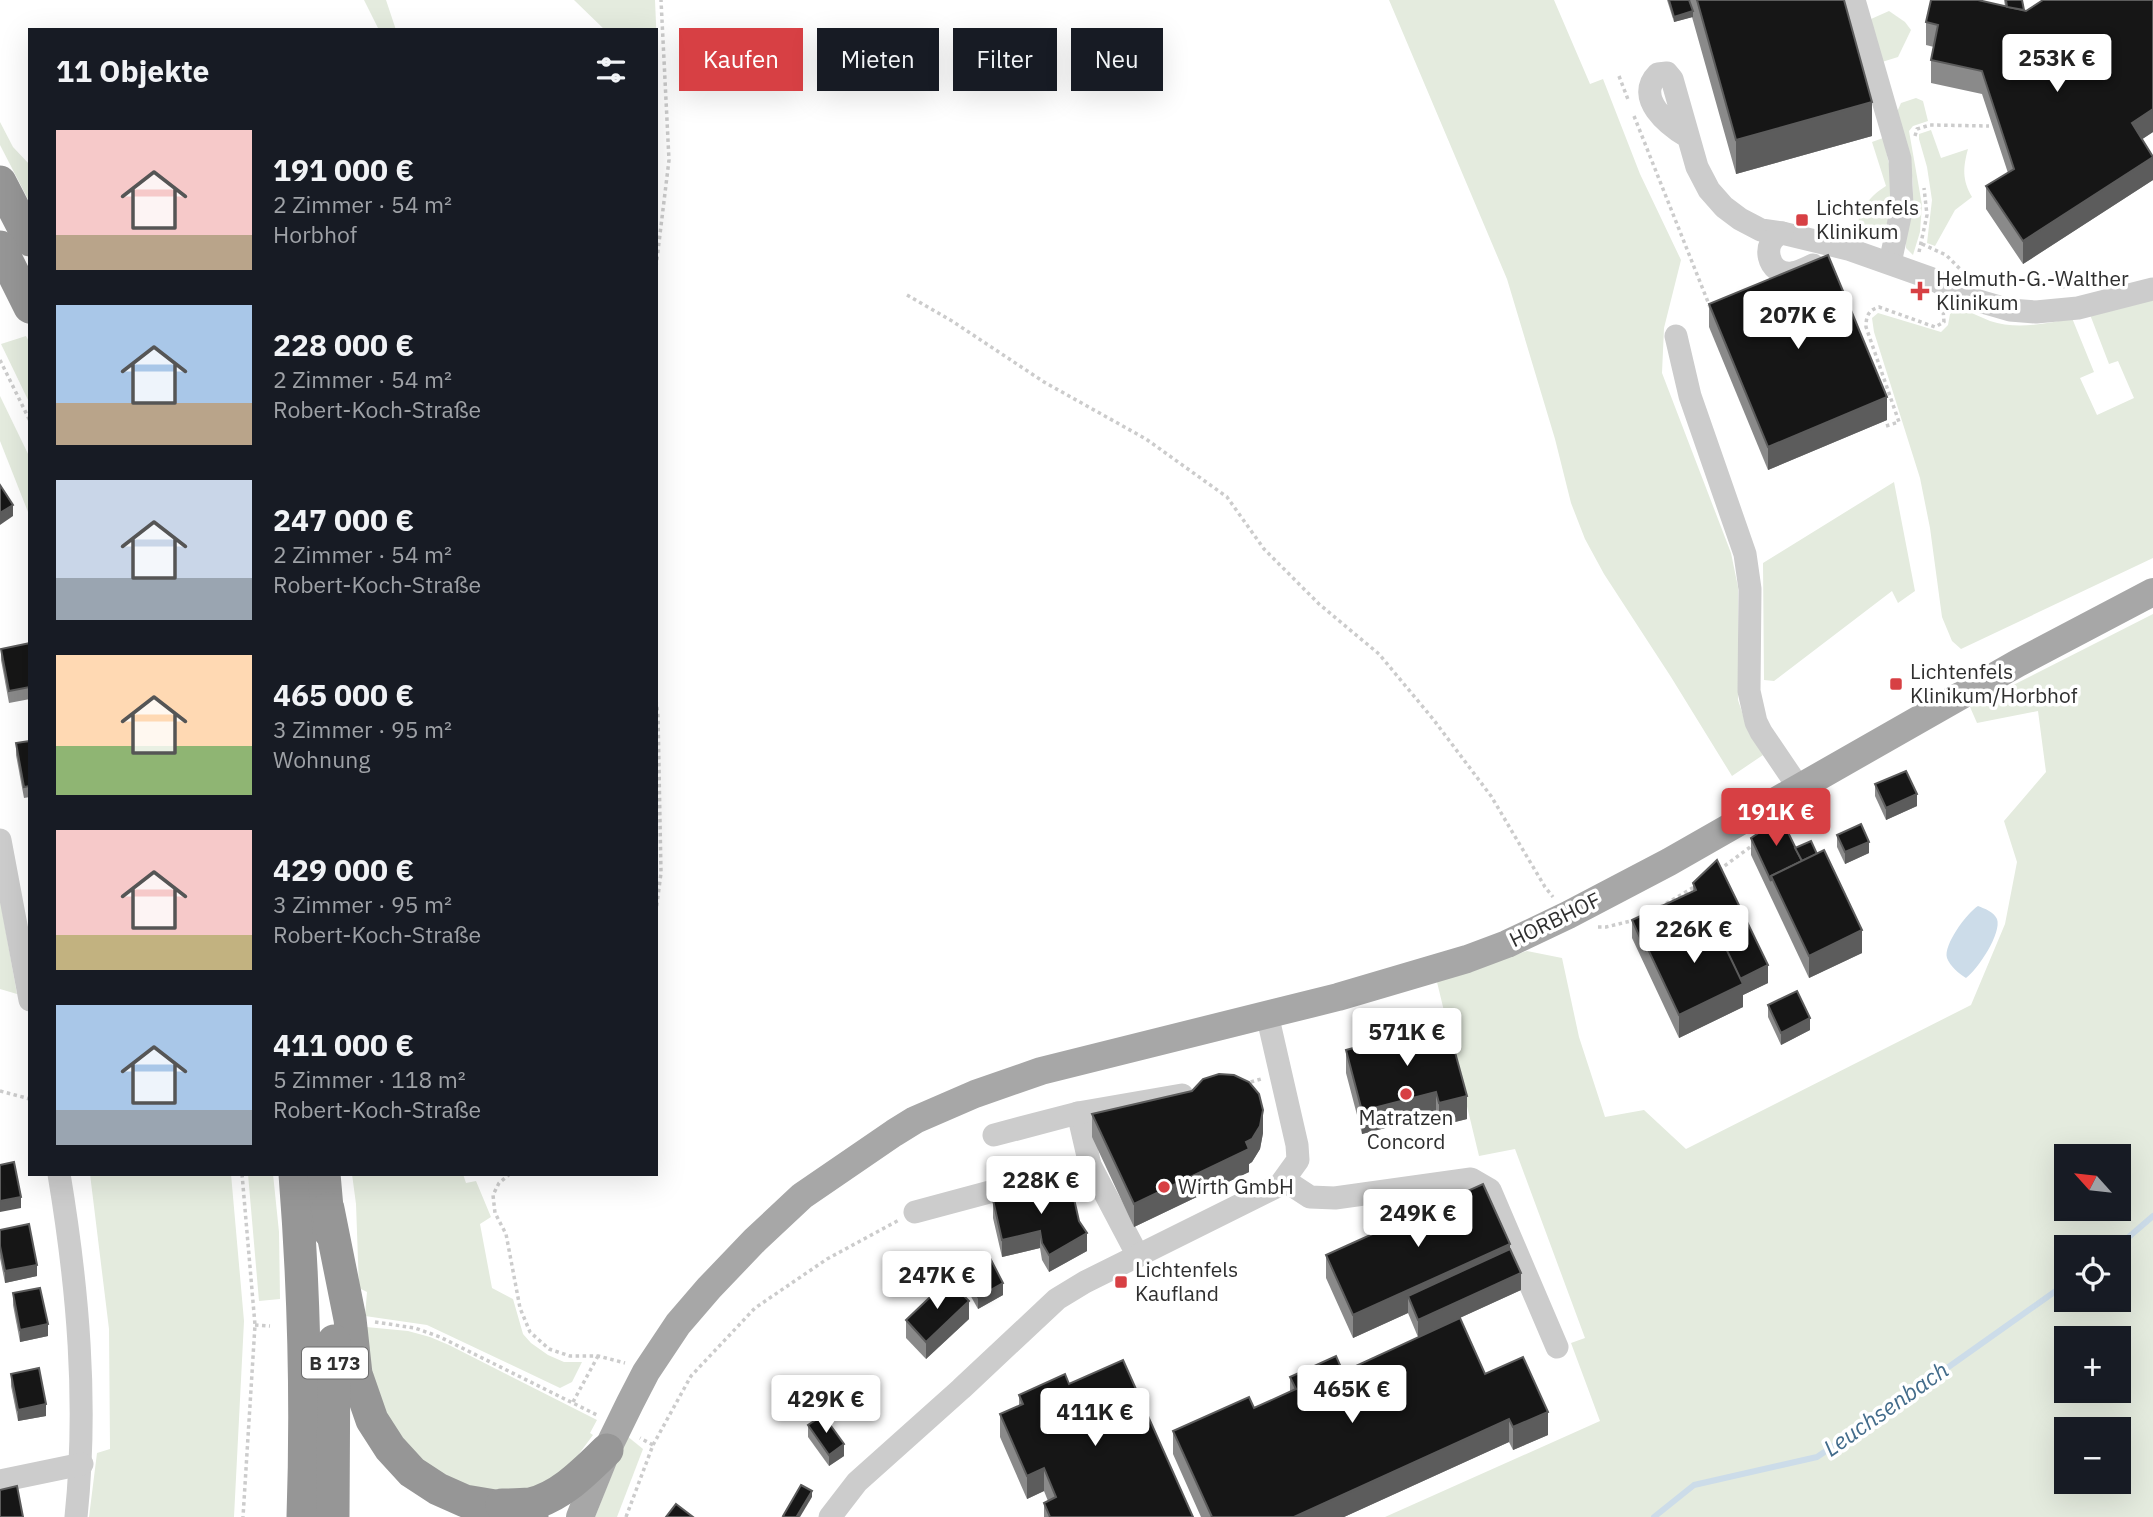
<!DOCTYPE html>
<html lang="de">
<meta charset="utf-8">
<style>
:root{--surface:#171b24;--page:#242831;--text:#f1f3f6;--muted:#9ea1a6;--accent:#d74044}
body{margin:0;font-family:"IBM Plex Sans",sans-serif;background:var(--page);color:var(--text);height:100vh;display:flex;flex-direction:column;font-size:26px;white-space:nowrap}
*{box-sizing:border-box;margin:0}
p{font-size:23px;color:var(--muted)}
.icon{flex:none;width:38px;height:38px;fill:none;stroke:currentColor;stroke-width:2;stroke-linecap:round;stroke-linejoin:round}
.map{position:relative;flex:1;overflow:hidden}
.sheet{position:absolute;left:28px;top:28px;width:630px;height:1148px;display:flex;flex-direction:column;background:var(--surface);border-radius:0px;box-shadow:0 7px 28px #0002}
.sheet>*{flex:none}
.top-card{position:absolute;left:679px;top:28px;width:665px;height:63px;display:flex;gap:14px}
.needle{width:46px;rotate:297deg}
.fabs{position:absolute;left:2054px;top:1144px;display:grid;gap:14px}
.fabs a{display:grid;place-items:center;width:77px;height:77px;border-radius:0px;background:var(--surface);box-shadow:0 7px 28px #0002;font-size:35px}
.price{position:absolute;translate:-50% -60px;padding:0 16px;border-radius:7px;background:#fff;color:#222;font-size:23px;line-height:46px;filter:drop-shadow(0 2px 4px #0008)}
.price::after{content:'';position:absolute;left:50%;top:42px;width:21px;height:16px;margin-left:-10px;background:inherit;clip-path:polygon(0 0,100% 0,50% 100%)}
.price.current{background:var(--accent);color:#fff}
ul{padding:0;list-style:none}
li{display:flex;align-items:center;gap:21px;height:175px;padding:0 28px}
li span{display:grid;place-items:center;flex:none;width:196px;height:140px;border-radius:0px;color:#555}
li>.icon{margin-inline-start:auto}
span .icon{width:84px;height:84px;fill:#fffc;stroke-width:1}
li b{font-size:30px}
h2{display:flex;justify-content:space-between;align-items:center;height:84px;padding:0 28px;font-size:30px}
.pill{padding:0 24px;border-radius:0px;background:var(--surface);box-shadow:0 7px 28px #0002;font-size:24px;line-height:63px}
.pill.current{background:var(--accent);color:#fff}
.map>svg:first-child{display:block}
.green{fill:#e4ebde;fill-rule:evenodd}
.water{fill:#ccdce9}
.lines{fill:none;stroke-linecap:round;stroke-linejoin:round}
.stream{stroke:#ccdce9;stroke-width:6}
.path{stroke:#ccc;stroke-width:3.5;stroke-dasharray:3.5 3.5;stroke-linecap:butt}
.minor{stroke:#ccc;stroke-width:23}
.major{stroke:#a7a7a7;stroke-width:28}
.highway{stroke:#969696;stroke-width:33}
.wall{fill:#8a8a8a}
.shaded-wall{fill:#5c5c5c}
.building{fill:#161616;stroke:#5c5c5c;stroke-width:2}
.poi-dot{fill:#d74044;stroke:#fff;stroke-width:2.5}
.labels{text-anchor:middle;stroke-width:7;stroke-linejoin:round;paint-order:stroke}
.shield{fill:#fff;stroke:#6d6d6d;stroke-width:2}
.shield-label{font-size:19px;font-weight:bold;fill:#2f2f2f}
.poi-label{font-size:21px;fill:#2f2f2f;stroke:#fff;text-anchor:start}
.street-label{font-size:21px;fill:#2f2f2f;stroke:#fff}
.water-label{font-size:23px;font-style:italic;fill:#436c8b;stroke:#fff}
</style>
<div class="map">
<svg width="2153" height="1517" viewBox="0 0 2153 1517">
<rect width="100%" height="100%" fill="#fff"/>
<g class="green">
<path d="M364,0H386L396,30H379Z"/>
<path d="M574,0H655L658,71L656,72V30H605Z"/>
<path d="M1389,0H1554L1590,84L1603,79L1640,174L1681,260L1664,328L1662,373L1731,553L1738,587V700L1749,733L1763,755L1732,776L1671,677L1604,574L1585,539L1571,503L1555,439L1507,279Z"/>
<path d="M1889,11L1905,22L1911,30L1898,57L1882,62L1871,19Z"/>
<path d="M1916,98L1923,101L1928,121L1913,126L1909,131L1922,205L1920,232L1913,255L1906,248C1904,228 1913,208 1913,188C1913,165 1902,134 1897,112L1901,103Z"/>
<path d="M0,122L13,147L30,165V203L0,145Z"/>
<path d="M1931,130L1941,158L1968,149C1963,167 1962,180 1972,197L1955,210L1935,246L1927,243L1932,200L1927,167L1919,139V134Z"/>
<path d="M1883,138C1891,171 1906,225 1867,242L1860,239C1852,217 1868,197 1886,186L1872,142Z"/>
<path d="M2153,299V558L1961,649L1952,641L1942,617L1930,528L1920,478L1874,332L1872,318L1878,313L1941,332L1948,325L1950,314L1960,307C1970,312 1980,317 1990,321C2016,330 2046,324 2072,318L2094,372L2080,378L2097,415L2134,398L2118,361L2109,364L2089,312Z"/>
<path d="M26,336L30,343V404L1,344Z"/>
<path d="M0,396L30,458V517L0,441Z"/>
<path d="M1894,482L1915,591L1898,603L1892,591L1774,681L1764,680L1763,563Z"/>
<path d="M2153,614V1517H1385L1600,1421L1571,1343L1585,1338L1515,1149L1479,1156L1437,982L1527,951L1562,958L1579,1037L1605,1117L1644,1110L1686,1149L1971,1005L2005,924L2017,862L2004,821L2046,772L2038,711L1977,723L1970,707ZM2067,1157H2119V1209H2067ZM2067,1248H2119V1300H2067ZM2067,1339H2119V1391H2067ZM2067,1430H2119V1482H2067Z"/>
<path d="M0,899L17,994L0,989Z"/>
<path d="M90,1174H231L244,1321L234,1517H89L97,1453L110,1449L109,1329Z"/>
<path d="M248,1174H273L279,1232L280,1299L259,1301Z"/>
<path d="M352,1174H463L466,1183L476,1181L491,1217L480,1224L492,1288L513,1299L523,1334L531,1343L548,1355L564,1362H582L572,1382L560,1388L427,1325L365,1316L367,1292L359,1288L356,1204Z"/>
<path d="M366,1327L408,1331L430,1337L449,1345L597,1420L590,1433L593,1435L567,1470L533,1491L482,1493L427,1469L376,1404Z"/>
<path d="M627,1436L643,1449L617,1517H595Z"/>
</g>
<path class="water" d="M1978,906C1985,909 1993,911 1997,919C2002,933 1978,969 1966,978C1959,974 1950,966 1947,958C1943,945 1967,913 1978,906Z"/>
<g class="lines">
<g class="stream">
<path d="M2116,1248L2153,1216"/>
<path d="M1654,1517L1694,1485L1817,1457L1909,1395L2067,1283"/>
</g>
<g class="path">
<path d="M1619,76L1629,102"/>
<path d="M1634,116L1710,307"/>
<path d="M1915,136L1917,129L1930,125L1989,126"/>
<path d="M1922,244L1946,255L1960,269"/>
<path d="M1919,252L1927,215L1924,188"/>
<path d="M656,267L669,160L661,0"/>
<path d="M2062,287L2112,276"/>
<path d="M907,295L952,321L1044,382L1146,439L1227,497L1264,549L1319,604L1379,654L1433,719L1491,796L1545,887L1553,897"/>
<path d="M0,360L30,421"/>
<path d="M1886,426L1899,422L1866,327C1866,317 1868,310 1879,307L1935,327L1944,322L1943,309"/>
<path d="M656,700L658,716L661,873L656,911"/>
<path d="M1719,870L1753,845"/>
<path d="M1660,907L1696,886"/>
<path d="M1598,927H1606L1635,920"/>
<path d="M1244,1084L1261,1079"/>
<path d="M0,1091L30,1099"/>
<path d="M242,1174L255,1325L243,1517"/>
<path d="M510,1174L499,1183L493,1195L495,1213L506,1234L520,1308L530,1332L549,1349L570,1356H598L625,1363"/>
<path d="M375,1322L415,1328L440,1337L599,1416"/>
<path d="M255,1325L270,1326"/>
<path d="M573,1402L598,1356"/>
<path d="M653,1445L691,1376L755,1308L827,1259L899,1220"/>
<path d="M626,1517L653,1445L640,1438"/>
</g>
<g class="minor">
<path d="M1854,0L1900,159L1902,207L1890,263"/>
<path d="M1688,137C1668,125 1634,98 1658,74L1667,73L1672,79L1697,167L1709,190L1724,207L1740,219L1761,230L1782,233L1848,249L1930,278L1972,299L2010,310L2036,312L2078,308L2153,289"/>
<path d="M1782,233C1760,241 1767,276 1792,273C1799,272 1807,268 1813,265"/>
<path d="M1676,336L1690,396L1745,554L1750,589L1749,691L1756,722L1761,732L1799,788"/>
<path d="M0,840L30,1000"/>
<path d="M1078,1113L1090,1165"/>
<path d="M994,1135L1078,1113L1182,1095"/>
<path d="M59,1174C78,1288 88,1402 76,1517"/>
<path d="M1284,1180L1310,1197L1335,1198L1471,1179L1490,1190L1557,1347"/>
<path d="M915,1212L1090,1165L1138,1256"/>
<path d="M0,1481L82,1464"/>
<path d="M830,1517L857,1482L961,1389L1057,1299L1085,1282L1280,1185L1298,1160L1297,1145L1267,1014"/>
</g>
<path class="major" d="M580,1517L607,1450L630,1403L646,1372L678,1324L709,1288L755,1240L802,1196L894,1133L915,1120L975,1094L1041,1071L1338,997L1467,959L1507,944L1568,915L1669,862L2018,663L2153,592"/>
<g class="highway">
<path d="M0,182L30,240"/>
<path d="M0,247L30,307"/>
<path d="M295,1174C304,1289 307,1402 303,1517"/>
<path d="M324,1174L329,1231"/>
<path d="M328,1209L350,1319L356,1374L372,1420L390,1448L412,1472L438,1489L465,1501L495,1506L532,1517"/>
<path d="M502,1505C511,1505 521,1505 530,1504C561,1497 585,1471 607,1450"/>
<path d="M333,1517L334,1341"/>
</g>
</g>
<g class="wall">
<path d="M1667,0H1844L1872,136L1736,174L1692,17L1674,22Z"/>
<path d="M2004,0H2022L2024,10L2026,11L2153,0V132L2142,139L2153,156V180L2023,264L1986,209V186L2008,173L1982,94L1931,83V60L1934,47L1926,45V22L2005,6Z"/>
<path d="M1709,304L1887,420L1768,470L1709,327Z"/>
<path d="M30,643V699L9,703L1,660V649Z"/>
<path d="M30,741V797L24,798L16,755V743Z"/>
<path d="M1875,784L1917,806L1886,820L1875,796Z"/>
<path d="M1837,835L1869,853L1845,864L1837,847Z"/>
<path d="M1751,838L1795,848L1862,953L1809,978L1751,855Z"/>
<path d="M1693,883L1768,983L1743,995V1007L1679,1038L1632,938V920L1693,891Z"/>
<path d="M1768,1005L1810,1030L1781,1045L1768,1017Z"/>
<path d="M1447,1023L1467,1119L1439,1126L1436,1115L1362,1134L1346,1073V1050Z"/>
<path d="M1092,1114L1263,1133L1260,1149L1252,1162L1249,1164V1172L1134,1227L1092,1137Z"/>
<path d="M993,1200L1087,1251L1049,1272L1042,1260L1040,1248L1002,1257L993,1218Z"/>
<path d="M0,1230L37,1276L5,1283L0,1258Z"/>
<path d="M1510,1249L1521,1290L1418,1337L1408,1313L1353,1338L1326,1278V1255Z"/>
<path d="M964,1272L1003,1295L978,1309L964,1284Z"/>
<path d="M13,1293L48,1336L20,1342L13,1305Z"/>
<path d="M969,1319L926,1359L906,1338V1320Z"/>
<path d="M1343,1372L1485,1374L1548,1435L1513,1450L1509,1442L1344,1517H1201L1173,1454V1431L1254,1408L1290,1392V1377Z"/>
<path d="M11,1374L46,1416L18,1421L11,1386Z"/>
<path d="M1069,1384L1193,1517H1044V1503L1048,1501L1044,1491L1027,1499L1000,1437V1414L1019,1406V1395Z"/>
<path d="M808,1425L844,1456L829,1466L808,1437Z"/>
</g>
<g class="shaded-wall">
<path d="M1693,11V17L1674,22V17Z"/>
<path d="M1872,102V136L1736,174V140Z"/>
<path d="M2153,109V132L2132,146V123Z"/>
<path d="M2153,157V180L2023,264V241Z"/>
<path d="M1887,397V420L1768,470V447Z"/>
<path d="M13,505V516L0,525V513Z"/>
<path d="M1917,794V806L1886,820V808Z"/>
<path d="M1869,842V853L1845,864V852Z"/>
<path d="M1862,930V953L1809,978V956Z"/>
<path d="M1768,965V983L1743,995V1007L1679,1038V1015L1739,979Z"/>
<path d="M1810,1018V1030L1781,1045V1033Z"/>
<path d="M1436,1092V1115L1362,1134V1111Z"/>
<path d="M1467,1096V1119L1439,1126V1103Z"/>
<path d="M1263,1110V1133L1260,1149L1252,1162L1249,1164V1172L1134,1227V1204Z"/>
<path d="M21,1197V1208L0,1212V1201Z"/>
<path d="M1040,1231V1248L1002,1257V1240Z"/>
<path d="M1087,1233V1251L1049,1272V1255Z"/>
<path d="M1510,1244V1267L1408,1296V1313L1353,1338V1315Z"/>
<path d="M37,1265V1276L5,1283V1271Z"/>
<path d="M1521,1273V1290L1418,1337V1320Z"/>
<path d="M1003,1283V1295L978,1309V1297Z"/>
<path d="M969,1301V1319L926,1359V1342Z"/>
<path d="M48,1324V1336L20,1342V1330Z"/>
<path d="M46,1404V1416L18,1421V1410Z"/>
<path d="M1548,1412V1435L1513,1450V1427Z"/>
<path d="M1509,1419V1442L1344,1517H1294Z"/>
<path d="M844,1444V1456L829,1466V1455Z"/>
<path d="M1044,1468V1491L1027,1499V1476Z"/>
<path d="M812,1491V1497L800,1517L797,1516Z"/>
</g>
<g class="building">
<path d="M1669,0H1689L1693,11L1674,17Z"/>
<path d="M1697,0H1844L1872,102L1736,140Z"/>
<path d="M1931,0H1978L2026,11L2043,0H2153V109L2132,123L2153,157L2023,241L1986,186L2014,169L1982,71L1931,60L1938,25L1926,22Z"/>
<path d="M2006,0H2022L2024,10L2007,7Z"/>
<path d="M1828,255L1887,397L1768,447L1709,304Z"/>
<path d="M0,485L13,505L0,513Z"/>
<path d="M30,643V687L9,691L1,649Z"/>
<path d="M30,741V786L24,787L16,743Z"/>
<path d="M1906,771L1917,794L1886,808L1875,784Z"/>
<path d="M1781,818L1802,861L1771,876V881L1751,838Z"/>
<path d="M1861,824L1869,842L1845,852L1837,835Z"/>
<path d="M1811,841L1817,854L1802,861L1795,848Z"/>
<path d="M1824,850L1862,930L1809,956L1771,876Z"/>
<path d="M1717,860L1768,965L1740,979L1710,915L1646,945V951L1632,920L1696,890L1693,883Z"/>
<path d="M1710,915L1743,984L1679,1015L1646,945Z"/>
<path d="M1797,991L1810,1018L1781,1033L1768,1005Z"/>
<path d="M1447,1023L1467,1096L1439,1103L1436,1092L1362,1111L1346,1050Z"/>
<path d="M1219,1074L1234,1075L1249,1082L1259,1094L1263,1110L1260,1126L1252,1139L1246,1142L1249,1149L1134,1204L1092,1114L1192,1091L1203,1079Z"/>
<path d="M14,1162L21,1197L0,1201V1165Z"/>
<path d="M1070,1181L1079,1221L1087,1233L1049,1255L1042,1243L1040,1231L1002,1240L993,1200Z"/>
<path d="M1483,1184L1510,1244L1353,1315L1326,1255Z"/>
<path d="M29,1224L37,1265L5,1271L0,1246V1230Z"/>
<path d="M1510,1249L1521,1273L1418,1320L1408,1296Z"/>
<path d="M990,1258L1003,1283L978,1297L964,1272Z"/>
<path d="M948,1280L969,1301L926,1342L906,1320Z"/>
<path d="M40,1288L48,1324L20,1330L13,1293Z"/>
<path d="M1460,1318L1485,1374L1523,1357L1548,1412L1513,1427L1509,1419L1294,1517H1212L1173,1431L1249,1397L1254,1408L1296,1389L1290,1377L1336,1356L1343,1372Z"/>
<path d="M1123,1360L1193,1517H1050L1044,1503L1056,1497L1044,1468L1027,1476L1000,1414L1023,1404L1019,1395L1065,1374L1069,1384Z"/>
<path d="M39,1368L46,1404L18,1410L11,1374Z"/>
<path d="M823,1415L844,1444L829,1455L808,1425Z"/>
<path d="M801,1485L812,1491L797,1516L799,1517H785L783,1516Z"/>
<path d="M17,1486L23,1517H0V1490Z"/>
<path d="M676,1504L693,1517H666Z"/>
</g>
<g class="poi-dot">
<rect x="1795" y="213" width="14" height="14" rx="3.5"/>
<path d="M1916.5 280.5h7v7h7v7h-7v7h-7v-7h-7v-7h7z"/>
<rect x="1889" y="677" width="14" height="14" rx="3.5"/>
<circle cx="1406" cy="1094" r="7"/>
<circle cx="1164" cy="1187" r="7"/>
<rect x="1114" y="1275" width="14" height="14" rx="3.5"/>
</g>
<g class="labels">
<rect class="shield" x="302" y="1347.5" width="66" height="31" rx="5"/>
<g class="shield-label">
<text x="335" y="1370">B 173</text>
</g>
<g class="poi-label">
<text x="1816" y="215">Lichtenfels<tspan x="1816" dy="24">Klinikum</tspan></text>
<text x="1936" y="286">Helmuth-G.-Walther<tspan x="1936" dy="24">Klinikum</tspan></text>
<text x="1910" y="679">Lichtenfels<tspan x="1910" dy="24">Klinikum/Horbhof</tspan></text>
<text x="1406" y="1125" text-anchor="middle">Matratzen<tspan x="1406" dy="24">Concord</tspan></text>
<text x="1178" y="1194">Wirth GmbH</text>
<text x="1135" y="1277">Lichtenfels<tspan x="1135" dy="24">Kaufland</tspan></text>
</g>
<g class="street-label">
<text transform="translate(1555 920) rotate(-26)" y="7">HORBHOF</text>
</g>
<g class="water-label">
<text transform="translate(1886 1409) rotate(-35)" y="8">Leuchsenbach</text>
</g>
</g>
</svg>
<div class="fabs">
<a><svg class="needle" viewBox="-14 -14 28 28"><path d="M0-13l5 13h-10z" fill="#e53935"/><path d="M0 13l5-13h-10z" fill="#9ea1a6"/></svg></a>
<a><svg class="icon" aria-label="locate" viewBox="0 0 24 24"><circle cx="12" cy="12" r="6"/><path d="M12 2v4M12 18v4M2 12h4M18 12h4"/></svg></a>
<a>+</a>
<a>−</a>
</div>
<b class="price" style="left:2057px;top:94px">253K €</b>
<b class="price" style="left:1798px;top:351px">207K €</b>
<b class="price current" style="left:1776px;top:848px">191K €</b>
<b class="price" style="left:1694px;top:965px">226K €</b>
<b class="price" style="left:1407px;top:1068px">571K €</b>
<b class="price" style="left:1041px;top:1216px">228K €</b>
<b class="price" style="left:1418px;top:1249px">249K €</b>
<b class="price" style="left:937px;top:1311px">247K €</b>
<b class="price" style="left:1352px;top:1425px">465K €</b>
<b class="price" style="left:826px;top:1435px">429K €</b>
<b class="price" style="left:1095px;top:1448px">411K €</b>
<div class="top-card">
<a class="pill current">Kaufen</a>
<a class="pill">Mieten</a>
<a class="pill">Filter</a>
<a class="pill">Neu</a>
</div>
<section class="sheet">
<h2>11 Objekte<svg class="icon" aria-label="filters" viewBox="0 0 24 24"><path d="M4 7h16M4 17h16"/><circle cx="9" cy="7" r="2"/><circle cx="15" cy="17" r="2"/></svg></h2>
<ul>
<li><span style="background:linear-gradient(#f6c9c9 75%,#b9a48a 0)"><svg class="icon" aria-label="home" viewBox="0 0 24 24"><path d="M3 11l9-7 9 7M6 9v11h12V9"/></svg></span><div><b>191 000 €</b><p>2 Zimmer · 54 m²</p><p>Horbhof</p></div></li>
<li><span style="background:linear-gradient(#a9c7e8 70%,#b9a48a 0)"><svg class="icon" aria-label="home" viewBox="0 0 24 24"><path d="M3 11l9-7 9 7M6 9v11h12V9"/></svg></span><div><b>228 000 €</b><p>2 Zimmer · 54 m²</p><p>Robert-Koch-Straße</p></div></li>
<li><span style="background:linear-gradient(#c9d6e8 70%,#9aa5b1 0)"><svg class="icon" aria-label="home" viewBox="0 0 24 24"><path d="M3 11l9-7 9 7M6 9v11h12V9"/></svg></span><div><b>247 000 €</b><p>2 Zimmer · 54 m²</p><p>Robert-Koch-Straße</p></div></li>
<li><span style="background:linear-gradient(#ffd9b3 65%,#8fb573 0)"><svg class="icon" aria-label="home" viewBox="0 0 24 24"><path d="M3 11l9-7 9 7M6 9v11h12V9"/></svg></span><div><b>465 000 €</b><p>3 Zimmer · 95 m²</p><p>Wohnung</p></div></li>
<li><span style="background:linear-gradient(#f6c9c9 75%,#c2b280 0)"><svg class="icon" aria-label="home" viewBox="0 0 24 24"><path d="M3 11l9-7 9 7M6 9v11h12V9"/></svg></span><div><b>429 000 €</b><p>3 Zimmer · 95 m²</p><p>Robert-Koch-Straße</p></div></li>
<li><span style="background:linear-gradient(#a9c7e8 75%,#9aa5b1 0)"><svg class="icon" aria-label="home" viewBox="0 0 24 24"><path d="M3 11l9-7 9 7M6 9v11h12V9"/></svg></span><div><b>411 000 €</b><p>5 Zimmer · 118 m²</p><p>Robert-Koch-Straße</p></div></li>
</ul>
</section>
</div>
